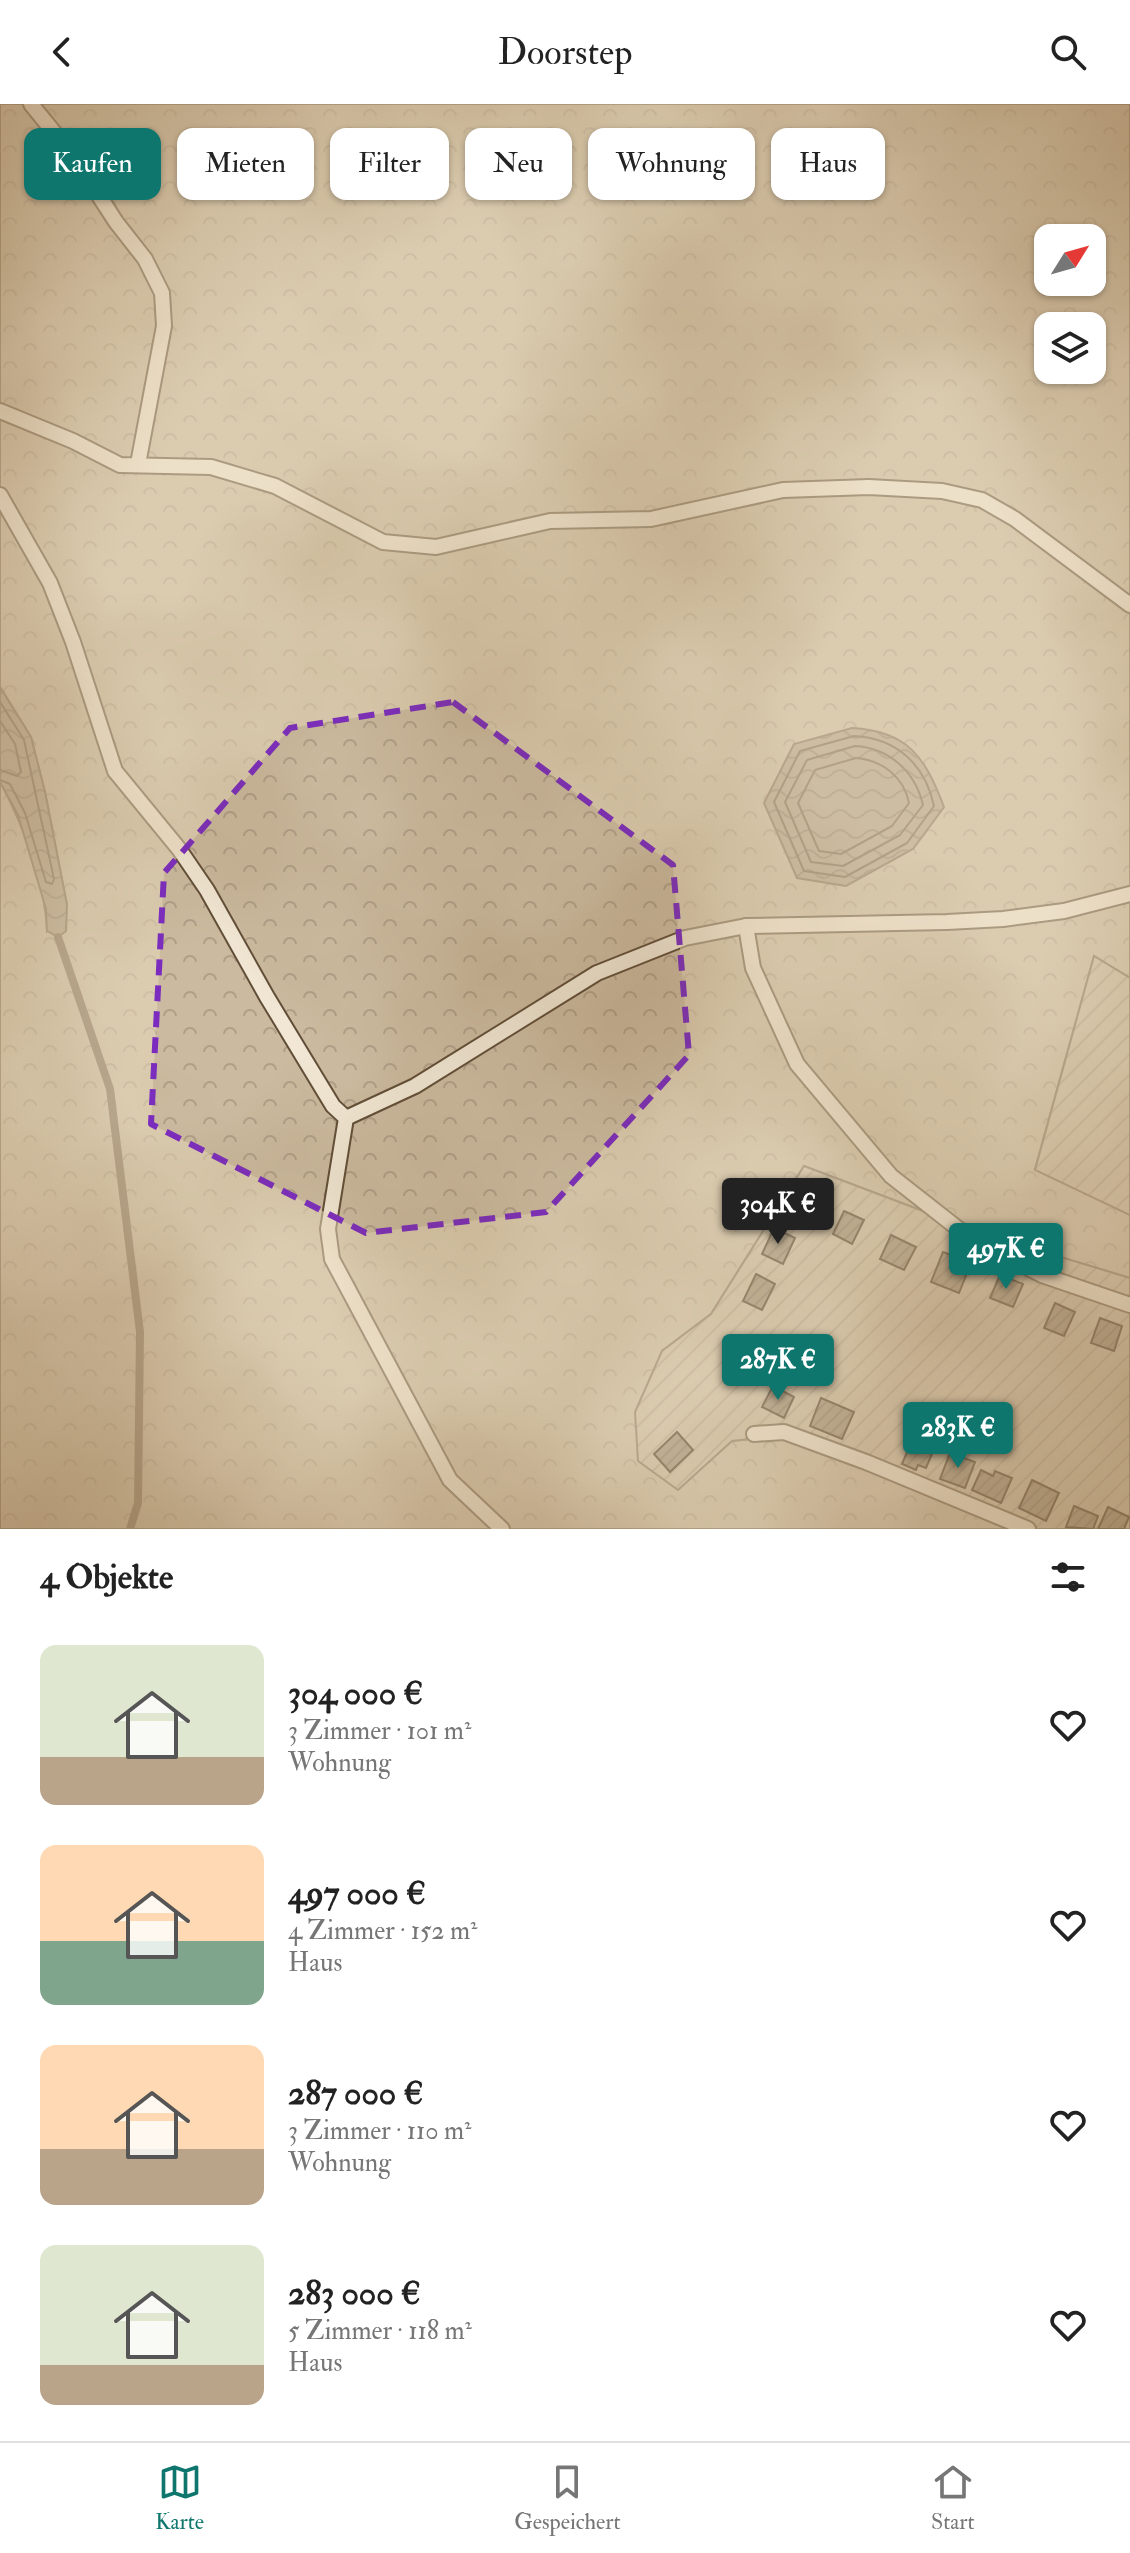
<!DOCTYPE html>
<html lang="de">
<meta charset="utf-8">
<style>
:root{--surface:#fff;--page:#f2f2f2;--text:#222;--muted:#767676;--line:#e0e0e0;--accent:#0f766e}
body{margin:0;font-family:"IM FELL Double Pica",serif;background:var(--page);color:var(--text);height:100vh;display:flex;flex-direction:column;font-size:30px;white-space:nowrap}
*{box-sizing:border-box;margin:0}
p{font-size:26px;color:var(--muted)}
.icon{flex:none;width:44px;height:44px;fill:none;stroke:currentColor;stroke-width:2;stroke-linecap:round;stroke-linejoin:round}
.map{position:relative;height:1425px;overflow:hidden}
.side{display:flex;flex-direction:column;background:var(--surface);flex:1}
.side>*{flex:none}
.banner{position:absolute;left:24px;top:24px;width:1082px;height:72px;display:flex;gap:16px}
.needle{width:52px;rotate:53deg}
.tools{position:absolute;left:1034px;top:120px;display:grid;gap:16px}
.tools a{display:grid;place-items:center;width:72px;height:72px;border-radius:16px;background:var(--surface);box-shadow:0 2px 6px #0004;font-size:40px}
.price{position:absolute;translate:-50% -68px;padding:0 18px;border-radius:8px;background:var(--accent);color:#fff;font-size:26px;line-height:52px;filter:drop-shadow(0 2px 4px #0008)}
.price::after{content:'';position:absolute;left:50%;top:48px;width:24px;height:18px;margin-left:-12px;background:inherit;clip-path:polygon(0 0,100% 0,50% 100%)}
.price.selected{background:#222;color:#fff}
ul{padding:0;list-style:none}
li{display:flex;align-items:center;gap:24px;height:200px;padding:0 40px}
li span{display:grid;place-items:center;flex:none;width:224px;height:160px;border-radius:16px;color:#555}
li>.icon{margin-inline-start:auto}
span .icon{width:96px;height:96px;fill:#fffc;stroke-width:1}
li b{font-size:34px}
h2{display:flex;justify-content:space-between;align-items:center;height:96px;padding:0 40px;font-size:34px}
.chip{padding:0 28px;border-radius:16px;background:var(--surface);box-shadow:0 2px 6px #0004;font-size:28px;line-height:72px}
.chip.selected{background:var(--accent);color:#fff}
header{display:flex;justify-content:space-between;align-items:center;height:104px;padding:0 40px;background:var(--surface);font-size:36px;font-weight:600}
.menu{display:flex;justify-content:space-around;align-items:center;height:112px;border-top:2px solid var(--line);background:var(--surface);font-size:22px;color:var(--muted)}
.menu a{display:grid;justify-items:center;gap:4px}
.menu .selected{color:var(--accent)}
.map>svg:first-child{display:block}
.forest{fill:url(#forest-crowns);stroke:#7f6c56;stroke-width:2;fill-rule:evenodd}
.garden{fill:url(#garden-furrows);stroke:#7f6c56;stroke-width:2}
.water{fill:url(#water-waves);stroke:#7c6952;stroke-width:2}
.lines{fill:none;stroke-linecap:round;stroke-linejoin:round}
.shore{stroke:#705c46;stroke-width:2}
.stream{stroke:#7c6952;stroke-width:8}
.building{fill:url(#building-hatch);stroke:#331f0c;stroke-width:2}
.service-casing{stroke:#614e38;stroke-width:18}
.service{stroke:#f1e7d4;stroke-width:14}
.marked{fill:none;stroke:#7b2cbf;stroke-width:6;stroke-dasharray:16 10;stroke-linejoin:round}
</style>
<header><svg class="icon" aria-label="back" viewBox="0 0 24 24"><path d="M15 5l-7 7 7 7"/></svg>Doorstep<svg class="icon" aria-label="search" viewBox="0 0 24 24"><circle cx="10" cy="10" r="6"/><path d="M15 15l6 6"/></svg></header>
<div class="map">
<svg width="1130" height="1425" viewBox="0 0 1130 1425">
<defs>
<pattern id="forest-crowns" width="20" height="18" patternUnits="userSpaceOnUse" patternTransform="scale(2)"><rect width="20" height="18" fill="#cbba9f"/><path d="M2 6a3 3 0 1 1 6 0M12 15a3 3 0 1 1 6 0" fill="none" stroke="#af9f88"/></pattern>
<pattern id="garden-furrows" width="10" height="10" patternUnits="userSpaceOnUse" patternTransform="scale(2)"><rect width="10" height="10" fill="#cbba9f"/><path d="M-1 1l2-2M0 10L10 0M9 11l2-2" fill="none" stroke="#af9f88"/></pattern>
<pattern id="water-waves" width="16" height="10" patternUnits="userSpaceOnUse" patternTransform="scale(2)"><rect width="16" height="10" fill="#ac9a81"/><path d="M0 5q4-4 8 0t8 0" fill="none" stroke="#8d7d68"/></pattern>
<pattern id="building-hatch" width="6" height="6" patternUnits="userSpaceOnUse" patternTransform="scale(2)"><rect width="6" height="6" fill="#928068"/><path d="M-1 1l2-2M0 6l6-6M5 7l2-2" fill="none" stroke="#786854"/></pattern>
</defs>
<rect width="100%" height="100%" fill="#eadabd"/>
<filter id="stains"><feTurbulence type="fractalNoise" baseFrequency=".0025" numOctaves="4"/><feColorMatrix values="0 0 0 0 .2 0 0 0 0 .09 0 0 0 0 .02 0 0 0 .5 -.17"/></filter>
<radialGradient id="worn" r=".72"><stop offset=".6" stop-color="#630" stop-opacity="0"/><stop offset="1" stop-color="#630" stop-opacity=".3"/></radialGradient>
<path class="forest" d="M0,0H1130V874L1094,852L1035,1065L1130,1111V1174L981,1129L804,1062L711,1210L662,1247L732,1337L786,1331L1012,1425H0V678C23,720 45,779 47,827L67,801L45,688L31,633L0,583ZM1048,134H1092V178H1048ZM1048,222H1092V266H1048Z"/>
<g class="garden">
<path d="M1094,852L1130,874V1111L1035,1066Z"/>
<path d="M804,1062L981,1129L1130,1174V1425H1012L786,1331L732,1337L678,1386L638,1357L635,1308L662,1247L711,1210Z"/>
</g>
<g class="water">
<path d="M0,583L31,633L45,688L67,801L66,827L58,833L47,827L46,805L18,711L0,678Z"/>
<path d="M852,624C908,627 925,653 944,703L913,745L846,782L797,774L764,699L794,640Z"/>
</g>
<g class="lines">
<g class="shore">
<path d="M0,598L24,636L54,775L52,780L46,778L25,709L10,680L0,676"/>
<path d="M0,617L15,640L21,668L17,672L0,666"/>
<path d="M854,632C896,634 925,660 934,702L907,739L845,773L804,767L774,698L800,647Z"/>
<path d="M855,642C889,644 915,667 923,701L900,731L843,762L811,758L785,698L807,656Z"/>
<path d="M856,654C882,656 904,673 909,699L892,722L841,750L819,747L798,699L815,666Z"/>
</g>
<path class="stream" d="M58,833L110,985L140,1228L138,1399L130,1425"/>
</g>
<g class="building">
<path d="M844,1107L864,1116L852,1140L833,1130Z"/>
<path d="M774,1124L795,1134L783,1160L762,1150Z"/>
<path d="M891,1131L916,1143L904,1166L880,1155Z"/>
<path d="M943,1148L971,1159L959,1189L931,1178Z"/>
<path d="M756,1170L775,1180L762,1206L743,1197Z"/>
<path d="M1000,1171L1023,1180L1013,1203L990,1194Z"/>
<path d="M1055,1199L1075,1208L1064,1232L1044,1224Z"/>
<path d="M1100,1214L1122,1222L1114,1247L1091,1239Z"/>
<path d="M773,1282L794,1293L784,1314L762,1303Z"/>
<path d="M821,1294L854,1308L842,1335L810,1322Z"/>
<path d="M677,1328L693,1346L670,1368L654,1350Z"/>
<path d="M912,1336L934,1345L926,1364L918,1361L916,1366L902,1360Z"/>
<path d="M950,1349L975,1358L965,1384L940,1375Z"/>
<path d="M981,1366L993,1372L995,1367L1012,1374L1001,1399L972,1386Z"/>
<path d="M1032,1376L1059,1389L1046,1417L1019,1404Z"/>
<path d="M1074,1402L1098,1412L1093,1425L1066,1423Z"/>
<path d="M1108,1403L1129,1413L1124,1425H1098Z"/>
</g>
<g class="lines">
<defs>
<g id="service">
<path d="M31,0L74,53L116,118L145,155L162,189L164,222L138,360"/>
<path d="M0,307L73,337L120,361L211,363L275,382L383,438L436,443L550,417L651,415L783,386L869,383L942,387L982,396L1015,415L1130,501"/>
<path d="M0,391L50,479L73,538L115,667L179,745L207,786L267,893L333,1002L346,1014L328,1125L332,1155L450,1376L502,1425"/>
<path d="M746,822L753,864L797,960L891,1072L970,1134L1042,1171L1130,1201"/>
<path d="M346,1014L415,982L597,869L685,834L746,822L947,818L1003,815L1064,807L1130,790"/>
<path d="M754,1330L784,1328L866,1358L1028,1425"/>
</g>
</defs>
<use href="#service" class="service-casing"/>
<use href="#service" class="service"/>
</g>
<path d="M0 0H1130V1425H0ZM453,598L673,761L689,951L546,1108L366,1129L151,1020L164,769L290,624Z" fill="#eadabd" fill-opacity=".55" fill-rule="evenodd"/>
<path class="marked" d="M453,598L673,761L689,951L546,1108L366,1129L151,1020L164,769L290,624Z"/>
<rect width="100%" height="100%" filter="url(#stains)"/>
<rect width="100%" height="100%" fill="url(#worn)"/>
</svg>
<div class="tools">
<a><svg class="needle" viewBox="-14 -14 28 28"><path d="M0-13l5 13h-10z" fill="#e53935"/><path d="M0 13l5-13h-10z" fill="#767676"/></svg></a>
<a><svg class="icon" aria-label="layers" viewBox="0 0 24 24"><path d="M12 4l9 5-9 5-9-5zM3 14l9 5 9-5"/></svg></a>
</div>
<b class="price selected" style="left:778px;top:1142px">304K €</b>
<b class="price" style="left:1006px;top:1187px">497K €</b>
<b class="price" style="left:778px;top:1298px">287K €</b>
<b class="price" style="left:958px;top:1366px">283K €</b>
<div class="banner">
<a class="chip selected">Kaufen</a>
<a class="chip">Mieten</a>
<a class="chip">Filter</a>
<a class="chip">Neu</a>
<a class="chip">Wohnung</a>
<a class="chip">Haus</a>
</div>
</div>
<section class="side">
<h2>4 Objekte<svg class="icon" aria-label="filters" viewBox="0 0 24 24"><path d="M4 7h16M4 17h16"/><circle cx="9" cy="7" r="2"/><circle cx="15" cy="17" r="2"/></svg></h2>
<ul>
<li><span style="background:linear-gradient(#dfe7d0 70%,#b9a48a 0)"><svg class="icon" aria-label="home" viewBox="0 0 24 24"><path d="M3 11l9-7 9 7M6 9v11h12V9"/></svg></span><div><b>304 000 €</b><p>3 Zimmer · 101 m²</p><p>Wohnung</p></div><svg class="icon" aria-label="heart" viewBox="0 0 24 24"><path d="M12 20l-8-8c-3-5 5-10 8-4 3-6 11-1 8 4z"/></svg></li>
<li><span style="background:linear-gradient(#ffd9b3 60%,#7fa58c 0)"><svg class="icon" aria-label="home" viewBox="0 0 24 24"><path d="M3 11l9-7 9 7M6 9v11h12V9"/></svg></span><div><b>497 000 €</b><p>4 Zimmer · 152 m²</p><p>Haus</p></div><svg class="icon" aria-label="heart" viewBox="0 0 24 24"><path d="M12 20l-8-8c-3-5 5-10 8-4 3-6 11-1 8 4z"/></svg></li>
<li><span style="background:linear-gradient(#ffd9b3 65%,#b9a48a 0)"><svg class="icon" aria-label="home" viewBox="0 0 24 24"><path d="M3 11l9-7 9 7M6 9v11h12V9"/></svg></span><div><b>287 000 €</b><p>3 Zimmer · 110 m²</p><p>Wohnung</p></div><svg class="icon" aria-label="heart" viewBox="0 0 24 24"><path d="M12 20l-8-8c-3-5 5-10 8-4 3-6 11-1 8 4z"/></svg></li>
<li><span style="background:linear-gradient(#dfe7d0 75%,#b9a48a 0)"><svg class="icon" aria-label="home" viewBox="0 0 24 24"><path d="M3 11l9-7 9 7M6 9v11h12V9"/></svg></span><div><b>283 000 €</b><p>5 Zimmer · 118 m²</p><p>Haus</p></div><svg class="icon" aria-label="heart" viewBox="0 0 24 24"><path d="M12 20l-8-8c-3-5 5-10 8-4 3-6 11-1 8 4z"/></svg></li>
</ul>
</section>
<nav class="menu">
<a class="selected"><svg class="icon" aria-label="map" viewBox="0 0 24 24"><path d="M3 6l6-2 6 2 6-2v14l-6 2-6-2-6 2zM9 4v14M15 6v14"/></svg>Karte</a>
<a><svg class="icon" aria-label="saved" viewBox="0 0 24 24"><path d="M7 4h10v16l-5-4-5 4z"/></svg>Gespeichert</a>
<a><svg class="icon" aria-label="home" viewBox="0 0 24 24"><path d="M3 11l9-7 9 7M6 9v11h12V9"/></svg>Start</a>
</nav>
